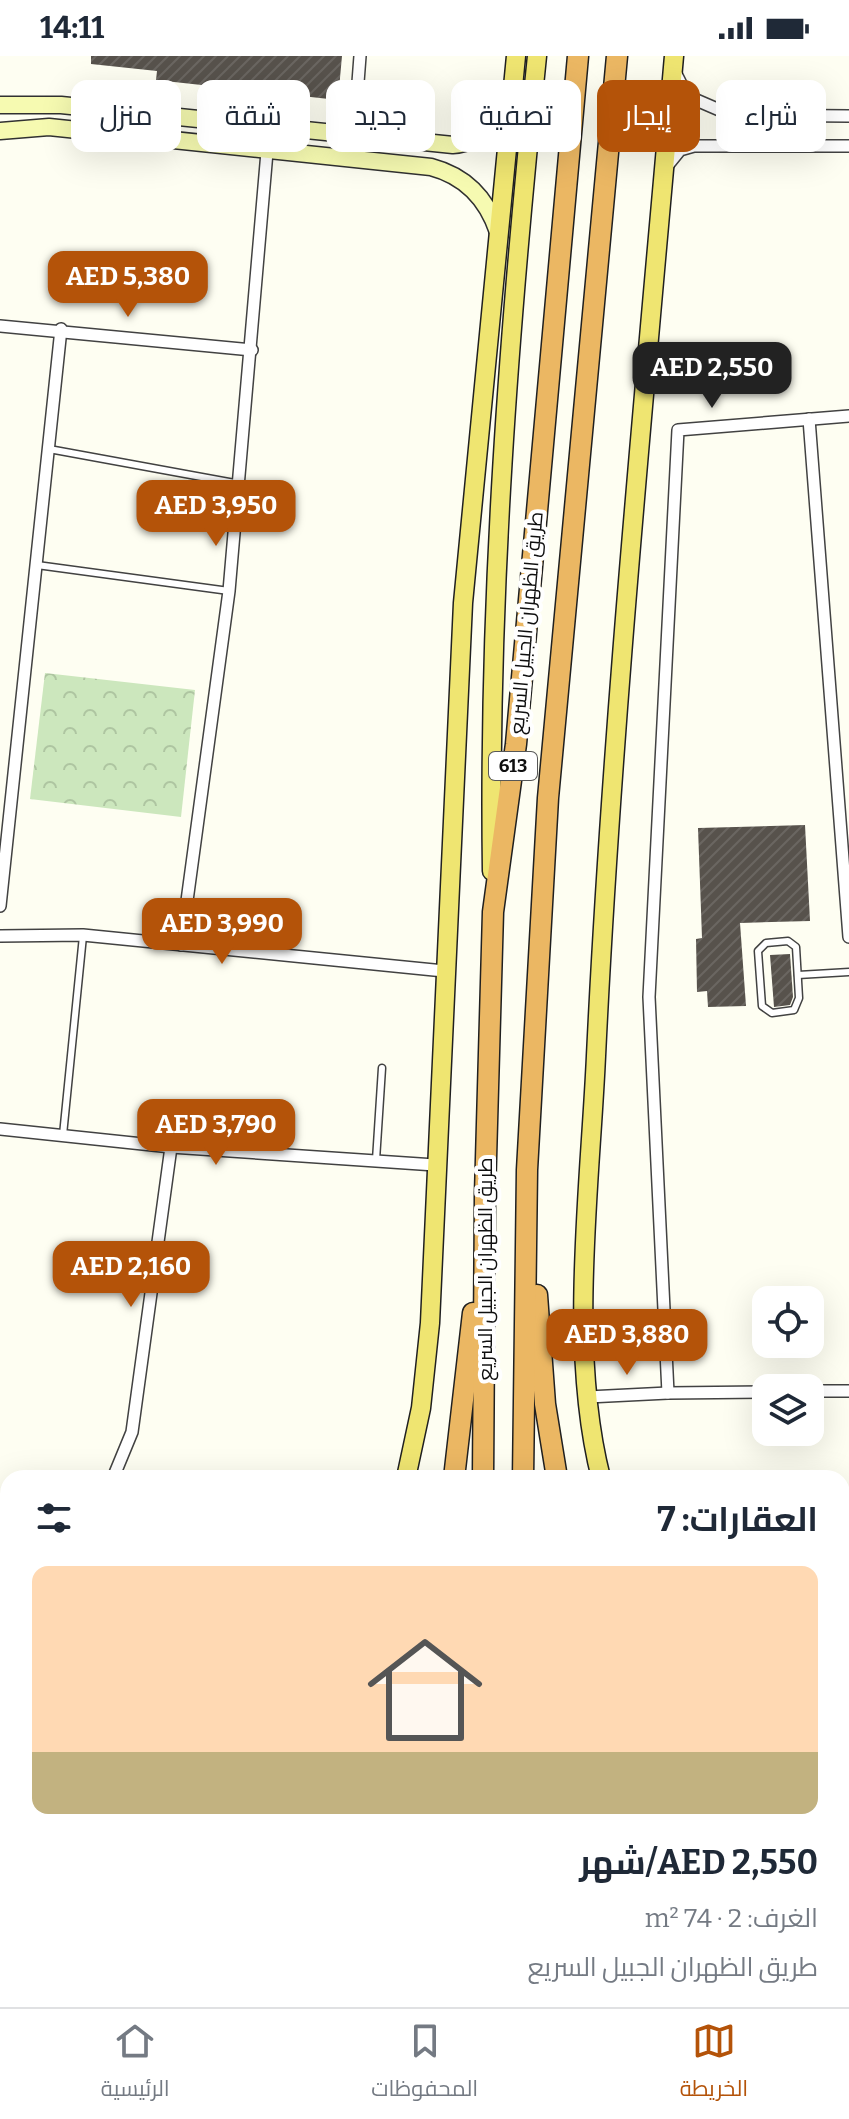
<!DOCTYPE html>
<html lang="ar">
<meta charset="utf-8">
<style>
:root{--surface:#fff;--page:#f2f2f3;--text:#1f2937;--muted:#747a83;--line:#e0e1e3;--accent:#b45309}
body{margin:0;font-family:Bitter,Cairo,serif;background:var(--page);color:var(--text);direction:rtl;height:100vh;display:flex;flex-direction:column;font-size:30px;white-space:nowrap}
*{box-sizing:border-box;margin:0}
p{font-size:26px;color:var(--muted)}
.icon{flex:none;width:44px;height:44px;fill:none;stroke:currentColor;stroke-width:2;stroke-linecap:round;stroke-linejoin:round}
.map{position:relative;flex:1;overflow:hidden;direction:ltr}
.drawer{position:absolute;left:0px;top:1414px;width:850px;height:538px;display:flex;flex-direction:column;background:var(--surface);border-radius:24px 24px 0 0;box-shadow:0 8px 32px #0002;direction:rtl}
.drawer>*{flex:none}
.guide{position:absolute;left:24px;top:24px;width:802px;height:72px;direction:rtl;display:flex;gap:16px}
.tools{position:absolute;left:752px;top:1230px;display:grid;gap:16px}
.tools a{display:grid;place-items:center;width:72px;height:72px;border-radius:16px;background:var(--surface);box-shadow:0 8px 32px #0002;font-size:40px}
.price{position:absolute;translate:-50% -68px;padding:0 18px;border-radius:16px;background:var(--accent);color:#fff;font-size:26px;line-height:52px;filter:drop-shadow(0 2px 4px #0008)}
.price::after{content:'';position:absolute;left:50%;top:48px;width:24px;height:18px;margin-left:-12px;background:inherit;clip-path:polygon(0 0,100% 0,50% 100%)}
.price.current{background:#222;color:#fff}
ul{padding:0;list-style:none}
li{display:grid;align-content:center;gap:16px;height:424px;padding:0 32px}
li span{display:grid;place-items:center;height:248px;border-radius:16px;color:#555}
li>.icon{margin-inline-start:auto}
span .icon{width:144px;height:144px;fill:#fffc;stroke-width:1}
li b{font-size:34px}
h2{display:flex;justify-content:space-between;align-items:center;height:96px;padding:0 32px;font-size:34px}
.tag{padding:0 28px;border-radius:16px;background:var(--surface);box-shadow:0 8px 32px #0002;font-size:28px;line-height:72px}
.tag.current{background:var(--accent);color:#fff}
.status{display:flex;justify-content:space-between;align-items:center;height:56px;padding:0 40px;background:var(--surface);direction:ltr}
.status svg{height:22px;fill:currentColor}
.tabs{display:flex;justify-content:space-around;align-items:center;height:112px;border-top:2px solid var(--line);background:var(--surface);font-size:22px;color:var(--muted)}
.tabs a{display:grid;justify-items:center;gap:4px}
.tabs .current{color:var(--accent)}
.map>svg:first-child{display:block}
.park{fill:url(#park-crowns)}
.building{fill:url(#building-hatch)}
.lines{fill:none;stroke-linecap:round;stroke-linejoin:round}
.lane-casing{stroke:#424242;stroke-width:9}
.street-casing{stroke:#424242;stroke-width:14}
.secondary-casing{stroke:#313131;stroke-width:19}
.primary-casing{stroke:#202020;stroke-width:21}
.highway-casing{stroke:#202020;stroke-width:23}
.lane{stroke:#fff;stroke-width:6}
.street{stroke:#fff;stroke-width:11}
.secondary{stroke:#f6fab1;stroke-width:16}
.primary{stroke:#efe571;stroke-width:18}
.highway{stroke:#ebb763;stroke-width:20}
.labels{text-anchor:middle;stroke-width:8;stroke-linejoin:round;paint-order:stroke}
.shield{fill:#fff;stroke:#575757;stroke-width:2}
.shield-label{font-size:18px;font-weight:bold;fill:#0f0f0f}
.street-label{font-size:20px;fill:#0f0f0f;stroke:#fff}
</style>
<div class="status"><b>14:11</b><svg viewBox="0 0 49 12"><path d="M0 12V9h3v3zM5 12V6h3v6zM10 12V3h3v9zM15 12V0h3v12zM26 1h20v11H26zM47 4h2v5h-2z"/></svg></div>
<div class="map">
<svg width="849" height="1951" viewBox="0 0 849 1951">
<defs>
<pattern id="park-crowns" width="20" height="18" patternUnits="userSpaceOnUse" patternTransform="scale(2)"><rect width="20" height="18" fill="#cce7bd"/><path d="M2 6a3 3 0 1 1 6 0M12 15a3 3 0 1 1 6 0" fill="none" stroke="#aec5a1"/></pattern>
<pattern id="building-hatch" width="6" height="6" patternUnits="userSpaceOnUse" patternTransform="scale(2)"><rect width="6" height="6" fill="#57524c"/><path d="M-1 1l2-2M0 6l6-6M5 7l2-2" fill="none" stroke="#6a6661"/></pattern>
</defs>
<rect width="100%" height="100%" fill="#fefef2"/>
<path class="park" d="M45,617L195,634L181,761L30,743Z"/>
<g class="building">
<path d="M91,0H342L338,44L156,24L157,15L91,8Z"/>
<path d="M805,769L810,865L740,867L746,950L708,951L707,935L697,936L696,883L702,882L698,772Z"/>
<path d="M790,898L793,941L790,949L774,951L770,899Z"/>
</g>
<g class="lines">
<defs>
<g id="lane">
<path d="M49,393L240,428"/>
<path d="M37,509L229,535"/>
<path d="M788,885L796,891L799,942L794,954L772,957L762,950L758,895L766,887Z"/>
<path d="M798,919L849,916"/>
<path d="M63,1079L83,880"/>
<path d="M376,1104L382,1012"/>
<path d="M842,1591L849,1597"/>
<path d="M842,1635L849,1630"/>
<path d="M0,1937L8,1929"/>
</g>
<g id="street">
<path d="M676,18L687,40L731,59L849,60"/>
<path d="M354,79L360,0"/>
<path d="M667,110L680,94L694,90H849"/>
<path d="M0,270L252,294"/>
<path d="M809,363L849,881"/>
<path d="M0,850L61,273"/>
<path d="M0,880L83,879L444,915"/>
<path d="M181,889L229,535L267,96"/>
<path d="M0,1073L171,1091L435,1109"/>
<path d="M810,1335H849"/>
<path d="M766,1336L668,1337L649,941L678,374L849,360"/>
<path d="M588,1341L668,1337"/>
<path d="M113,1422L132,1376L171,1091"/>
<path d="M0,1599L8,1588"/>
<path d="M0,1821L8,1829"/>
</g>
<g id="secondary">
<path d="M0,49H61L453,89C481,88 499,62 511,39"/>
<path d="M0,75L49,71L431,111C465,120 487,143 498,176"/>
</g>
<g id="primary">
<path d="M492,815C488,543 509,271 537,0"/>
<path d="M406,1422L421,1352L430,1267L463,547L516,0"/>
<path d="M601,1422C568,1293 590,1133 596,1000C612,666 645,333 674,0"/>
<path d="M842,1848L849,1855"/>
<path d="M32,1951L39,1944"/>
</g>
<g id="highway">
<path d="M537,1239L545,1348L557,1422"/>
<path d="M454,1422L473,1257"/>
<path d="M483,1422L485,1138L493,856L516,688L578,0"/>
<path d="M523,1422L527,1114L548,742L617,0"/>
<path d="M842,1865L849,1872"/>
<path d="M387,1944L396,1951"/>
<path d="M489,1944V1951"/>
<path d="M536,1944L537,1951"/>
<path d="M828,1944L838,1951"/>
<path d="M46,1951L56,1944"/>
<path d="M117,1951L121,1944"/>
<path d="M187,1951L196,1944"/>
<path d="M649,1951L664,1944"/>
</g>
</defs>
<use href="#lane" class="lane-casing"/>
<use href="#street" class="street-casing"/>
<use href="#secondary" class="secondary-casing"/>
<use href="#primary" class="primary-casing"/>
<use href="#highway" class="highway-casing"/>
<use href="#lane" class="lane"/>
<use href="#street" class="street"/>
<use href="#secondary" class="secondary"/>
<use href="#primary" class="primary"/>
<use href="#highway" class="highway"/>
</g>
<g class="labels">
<rect class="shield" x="489" y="696" width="48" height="28" rx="6"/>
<g class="shield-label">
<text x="513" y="716">613</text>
</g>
<g class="street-label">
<text transform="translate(526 567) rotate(-85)" y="7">طريق الظهران الجبيل السريع</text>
<text transform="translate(485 1213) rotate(-90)" y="7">طريق الظهران الجبيل السريع</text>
</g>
</g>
</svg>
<div class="tools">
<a><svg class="icon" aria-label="locate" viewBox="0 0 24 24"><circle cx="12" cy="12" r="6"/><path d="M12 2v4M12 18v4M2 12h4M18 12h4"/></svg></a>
<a><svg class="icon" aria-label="layers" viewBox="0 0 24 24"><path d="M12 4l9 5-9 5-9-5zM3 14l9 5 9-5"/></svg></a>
</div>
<b class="price" style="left:128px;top:263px">AED 5,380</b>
<b class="price current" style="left:712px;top:354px">AED 2,550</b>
<b class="price" style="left:216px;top:492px">AED 3,950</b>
<b class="price" style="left:222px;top:910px">AED 3,990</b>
<b class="price" style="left:216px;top:1111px">AED 3,790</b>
<b class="price" style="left:131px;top:1253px">AED 2,160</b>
<b class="price" style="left:627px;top:1321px">AED 3,880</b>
<div class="guide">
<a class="tag">شراء</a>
<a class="tag current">إيجار</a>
<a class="tag">تصفية</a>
<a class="tag">جديد</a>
<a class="tag">شقة</a>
<a class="tag">منزل</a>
</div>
<section class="drawer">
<h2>العقارات: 7<svg class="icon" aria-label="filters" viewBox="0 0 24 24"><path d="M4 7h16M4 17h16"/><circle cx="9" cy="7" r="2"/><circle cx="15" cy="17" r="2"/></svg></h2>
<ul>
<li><span style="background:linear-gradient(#ffd9b3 75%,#c2b280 0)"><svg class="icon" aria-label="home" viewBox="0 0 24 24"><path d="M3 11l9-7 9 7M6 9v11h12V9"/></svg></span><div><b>AED 2,550/شهر</b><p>الغرف: 2 · 74 m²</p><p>طريق الظهران الجبيل السريع</p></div></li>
</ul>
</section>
</div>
<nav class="tabs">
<a class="current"><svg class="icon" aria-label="map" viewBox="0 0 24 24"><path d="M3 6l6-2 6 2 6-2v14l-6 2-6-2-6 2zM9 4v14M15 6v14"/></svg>الخريطة</a>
<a><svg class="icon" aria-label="saved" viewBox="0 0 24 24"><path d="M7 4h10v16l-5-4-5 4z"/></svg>المحفوظات</a>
<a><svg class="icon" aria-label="home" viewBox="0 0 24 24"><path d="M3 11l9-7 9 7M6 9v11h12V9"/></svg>الرئيسية</a>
</nav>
